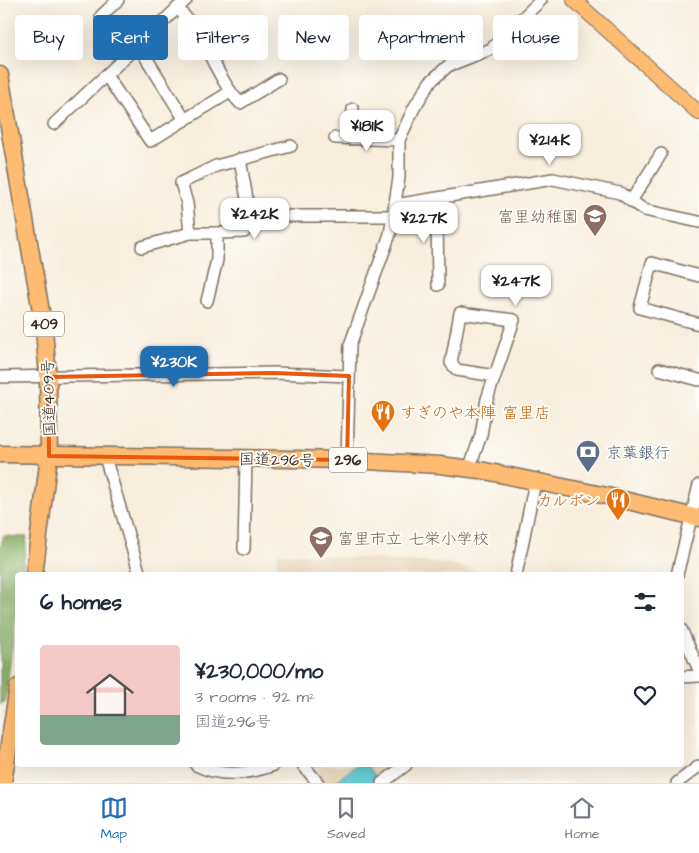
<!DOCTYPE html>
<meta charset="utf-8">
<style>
:root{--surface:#fff;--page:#f2f2f3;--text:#1f2937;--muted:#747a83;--line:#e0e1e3;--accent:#1f6fb2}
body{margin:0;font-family:"Architects Daughter","Klee One",sans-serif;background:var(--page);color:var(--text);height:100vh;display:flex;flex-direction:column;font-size:19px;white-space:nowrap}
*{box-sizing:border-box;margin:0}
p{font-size:16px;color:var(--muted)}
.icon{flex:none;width:28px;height:28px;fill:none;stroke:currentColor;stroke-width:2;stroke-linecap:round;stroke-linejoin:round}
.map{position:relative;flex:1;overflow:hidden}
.side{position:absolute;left:15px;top:572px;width:669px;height:195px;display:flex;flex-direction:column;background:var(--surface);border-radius:5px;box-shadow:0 5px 20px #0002}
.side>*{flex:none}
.banner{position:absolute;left:15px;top:15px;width:670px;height:45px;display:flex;gap:10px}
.price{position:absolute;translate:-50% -42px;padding:0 11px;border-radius:10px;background:#fff;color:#222;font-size:16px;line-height:32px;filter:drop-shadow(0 1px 2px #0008)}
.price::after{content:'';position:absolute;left:50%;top:30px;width:15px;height:11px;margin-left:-8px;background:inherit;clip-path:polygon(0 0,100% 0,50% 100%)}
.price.on{background:var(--accent);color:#fff}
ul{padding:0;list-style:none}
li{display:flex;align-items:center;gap:15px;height:125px;padding:0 25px}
li span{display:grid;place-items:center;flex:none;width:140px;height:100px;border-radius:5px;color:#555}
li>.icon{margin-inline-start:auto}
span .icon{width:60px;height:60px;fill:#fffc;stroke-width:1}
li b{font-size:21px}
h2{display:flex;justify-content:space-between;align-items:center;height:60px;padding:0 25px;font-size:21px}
.pill{padding:0 18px;border-radius:5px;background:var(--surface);box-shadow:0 5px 20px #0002;font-size:18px;line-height:45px}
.pill.on{background:var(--accent);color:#fff}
.tab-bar{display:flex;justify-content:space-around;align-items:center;height:70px;border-top:1px solid var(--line);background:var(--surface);font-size:14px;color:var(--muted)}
.tab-bar a{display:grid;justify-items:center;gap:2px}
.tab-bar .on{color:var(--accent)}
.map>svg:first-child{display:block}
.built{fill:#ead8ba}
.forest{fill:#89b066;stroke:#626d42}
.water{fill:#5ecad3;stroke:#4c7a78}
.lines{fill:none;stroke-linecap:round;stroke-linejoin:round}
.minor-casing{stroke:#7d6f61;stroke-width:14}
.major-casing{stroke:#7d6f61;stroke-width:16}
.highway-casing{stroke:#7d6f61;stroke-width:19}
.minor{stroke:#fff;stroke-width:11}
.major{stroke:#febb71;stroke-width:14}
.highway{stroke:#febb71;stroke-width:16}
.marked{fill:none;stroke:#e8590c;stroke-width:4;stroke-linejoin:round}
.labels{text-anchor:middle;stroke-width:4;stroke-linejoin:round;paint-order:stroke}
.shield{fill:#fdfcf7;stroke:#75695f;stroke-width:1}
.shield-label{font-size:15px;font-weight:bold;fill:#3b2a1e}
.education-label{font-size:16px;fill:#785e54;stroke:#fdfcf7;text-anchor:end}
.street-label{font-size:16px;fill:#3b2a1e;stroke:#fdfcf7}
.food-label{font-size:16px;fill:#c56008;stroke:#fdfcf7;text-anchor:start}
.service-label{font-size:16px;fill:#4e5e75;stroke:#fdfcf7;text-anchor:start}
</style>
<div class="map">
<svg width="699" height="783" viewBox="0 0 699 783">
<rect width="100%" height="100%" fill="#fdfcf7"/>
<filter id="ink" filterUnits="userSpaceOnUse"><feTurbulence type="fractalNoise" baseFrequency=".02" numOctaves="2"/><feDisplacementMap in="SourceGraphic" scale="10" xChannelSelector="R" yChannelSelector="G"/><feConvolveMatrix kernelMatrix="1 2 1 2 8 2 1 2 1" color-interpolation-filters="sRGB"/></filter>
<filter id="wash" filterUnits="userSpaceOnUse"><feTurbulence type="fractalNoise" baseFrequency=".0096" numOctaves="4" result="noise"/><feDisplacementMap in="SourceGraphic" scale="20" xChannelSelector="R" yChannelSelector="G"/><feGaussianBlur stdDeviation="1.12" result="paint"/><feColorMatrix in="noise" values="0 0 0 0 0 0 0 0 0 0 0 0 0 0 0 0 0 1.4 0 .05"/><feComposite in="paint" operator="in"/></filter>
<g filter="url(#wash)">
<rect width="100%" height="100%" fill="#f8eede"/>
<g class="built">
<path d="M278,553L451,564L490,575H276Z"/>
<path d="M309,765H400L377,783H322Z"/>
</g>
<path class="forest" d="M3,536L27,537L22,575H18L17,609L5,702L0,704V551Z"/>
<path class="water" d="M357,765H367L377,778L370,783H333Z"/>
</g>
<g filter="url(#ink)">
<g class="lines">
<defs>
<g id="minor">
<path d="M118,0L101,16L133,50"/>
<path d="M177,8C206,35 214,75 240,103L279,79"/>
<path d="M138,45L185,120"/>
<path d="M106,75L150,141L230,92"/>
<path d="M54,124L186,0"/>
<path d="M335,138L399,140"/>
<path d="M351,139L353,109"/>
<path d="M429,200L437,220L438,285"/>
<path d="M631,201L661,154"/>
<path d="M395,205L553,179L620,193L644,210L699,222"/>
<path d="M290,216H394"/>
<path d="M190,233L187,203L181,183L216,166L291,146"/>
<path d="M142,247L190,233H217"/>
<path d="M699,276L652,263L640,308L699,324"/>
<path d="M207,301L217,260V233L244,232L250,216L240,159"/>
<path d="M659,369L699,380"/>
<path d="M0,377L274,373L349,376"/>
<path d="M105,457L140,575"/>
<path d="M347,460L350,345L390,234L399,178V140L414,108L430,82L448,66L491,49L541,0"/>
<path d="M469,469L481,435L487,399L514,320L460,313L451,363L457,370L495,376"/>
<path d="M244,549L246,459"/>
<path d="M516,575L535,482"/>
<path d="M677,575L699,485"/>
<path d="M681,629L699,670"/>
<path d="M681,677L699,676"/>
<path d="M196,765C222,778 247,774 274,765"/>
<path d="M303,765L318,783"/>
<path d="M382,783L406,765"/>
<path d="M677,783L699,766"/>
</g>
<path id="major" d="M574,0L699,113"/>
<g id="highway">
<path d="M0,75L44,329L48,377L49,456L34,575"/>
<path d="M0,454L347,460L440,465L480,470L607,496L699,518"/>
<path d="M3,783L18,687"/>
</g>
</defs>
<use href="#minor" class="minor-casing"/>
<use href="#major" class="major-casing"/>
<use href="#highway" class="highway-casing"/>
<use href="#minor" class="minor"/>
<use href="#major" class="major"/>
<use href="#highway" class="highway"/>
</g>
</g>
<path class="marked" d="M274,373L349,376L347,460L49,456L48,377Z"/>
<defs>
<symbol id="school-pin" viewBox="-11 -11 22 30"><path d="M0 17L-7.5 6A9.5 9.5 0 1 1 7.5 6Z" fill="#8d6e63" stroke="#fdfcf7"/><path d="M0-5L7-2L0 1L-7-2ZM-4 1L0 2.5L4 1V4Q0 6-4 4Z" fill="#fff"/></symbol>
<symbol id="restaurant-pin" viewBox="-11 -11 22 30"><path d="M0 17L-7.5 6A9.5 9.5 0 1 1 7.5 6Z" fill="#e8710a" stroke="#fdfcf7"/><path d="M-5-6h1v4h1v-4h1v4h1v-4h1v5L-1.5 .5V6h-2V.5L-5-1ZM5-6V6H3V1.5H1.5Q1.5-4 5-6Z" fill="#fff"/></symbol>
<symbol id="bank-pin" viewBox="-11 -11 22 30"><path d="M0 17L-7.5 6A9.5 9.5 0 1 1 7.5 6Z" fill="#5c6f8a" stroke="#fdfcf7"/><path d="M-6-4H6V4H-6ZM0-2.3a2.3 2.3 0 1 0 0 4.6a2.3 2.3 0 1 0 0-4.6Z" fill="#fff"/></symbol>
</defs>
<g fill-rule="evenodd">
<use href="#school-pin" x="581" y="202" width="28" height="38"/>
<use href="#restaurant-pin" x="369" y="398" width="28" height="38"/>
<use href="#bank-pin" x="574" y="438" width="28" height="38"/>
<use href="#restaurant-pin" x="604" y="486" width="28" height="38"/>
<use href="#school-pin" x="307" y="524" width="28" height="38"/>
</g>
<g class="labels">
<g class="shield">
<rect x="24" y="311.5" width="40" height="25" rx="4"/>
<rect x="329" y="447.5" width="38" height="25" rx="4"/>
</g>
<g class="shield-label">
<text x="44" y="329">409</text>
<text x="348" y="465">296</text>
</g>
<g class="education-label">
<text x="578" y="222">富里幼稚園</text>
<text x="338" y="544" text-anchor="start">富里市立 七栄小学校</text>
</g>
<g class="street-label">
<text transform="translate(48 398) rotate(-92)" y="6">国道409号</text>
<text transform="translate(277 459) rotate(1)" y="6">国道296号</text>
</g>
<g class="food-label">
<text x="400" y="418">すぎのや本陣 富里店</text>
<text x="600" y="506" text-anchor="end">カルボン</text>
</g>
<g class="service-label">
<text x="606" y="458">京葉銀行</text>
</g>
</g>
</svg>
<b class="price" style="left:367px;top:152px">¥181K</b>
<b class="price" style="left:550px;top:166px">¥214K</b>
<b class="price" style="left:255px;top:240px">¥242K</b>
<b class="price" style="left:424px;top:244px">¥227K</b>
<b class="price" style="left:516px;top:307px">¥247K</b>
<b class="price on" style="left:174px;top:388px">¥230K</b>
<div class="banner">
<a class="pill">Buy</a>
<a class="pill on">Rent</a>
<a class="pill">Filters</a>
<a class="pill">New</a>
<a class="pill">Apartment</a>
<a class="pill">House</a>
</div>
<section class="side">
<h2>6 homes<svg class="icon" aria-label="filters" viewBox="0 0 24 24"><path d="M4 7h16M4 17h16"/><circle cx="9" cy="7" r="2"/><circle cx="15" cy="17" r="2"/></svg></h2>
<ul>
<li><span style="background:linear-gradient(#f6c9c9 70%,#7fa58c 0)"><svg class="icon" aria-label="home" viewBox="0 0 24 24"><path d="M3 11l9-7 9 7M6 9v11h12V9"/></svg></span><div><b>¥230,000/mo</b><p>3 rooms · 92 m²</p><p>国道296号</p></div><svg class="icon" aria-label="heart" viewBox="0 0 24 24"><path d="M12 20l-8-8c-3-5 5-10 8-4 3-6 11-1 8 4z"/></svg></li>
</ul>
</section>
</div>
<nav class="tab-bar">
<a class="on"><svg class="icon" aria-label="map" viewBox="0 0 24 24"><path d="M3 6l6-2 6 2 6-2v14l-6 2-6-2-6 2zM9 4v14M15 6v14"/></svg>Map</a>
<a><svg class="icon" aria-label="saved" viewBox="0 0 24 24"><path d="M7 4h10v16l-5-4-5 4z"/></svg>Saved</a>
<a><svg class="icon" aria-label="home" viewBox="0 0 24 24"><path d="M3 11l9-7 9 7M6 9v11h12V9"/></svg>Home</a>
</nav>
